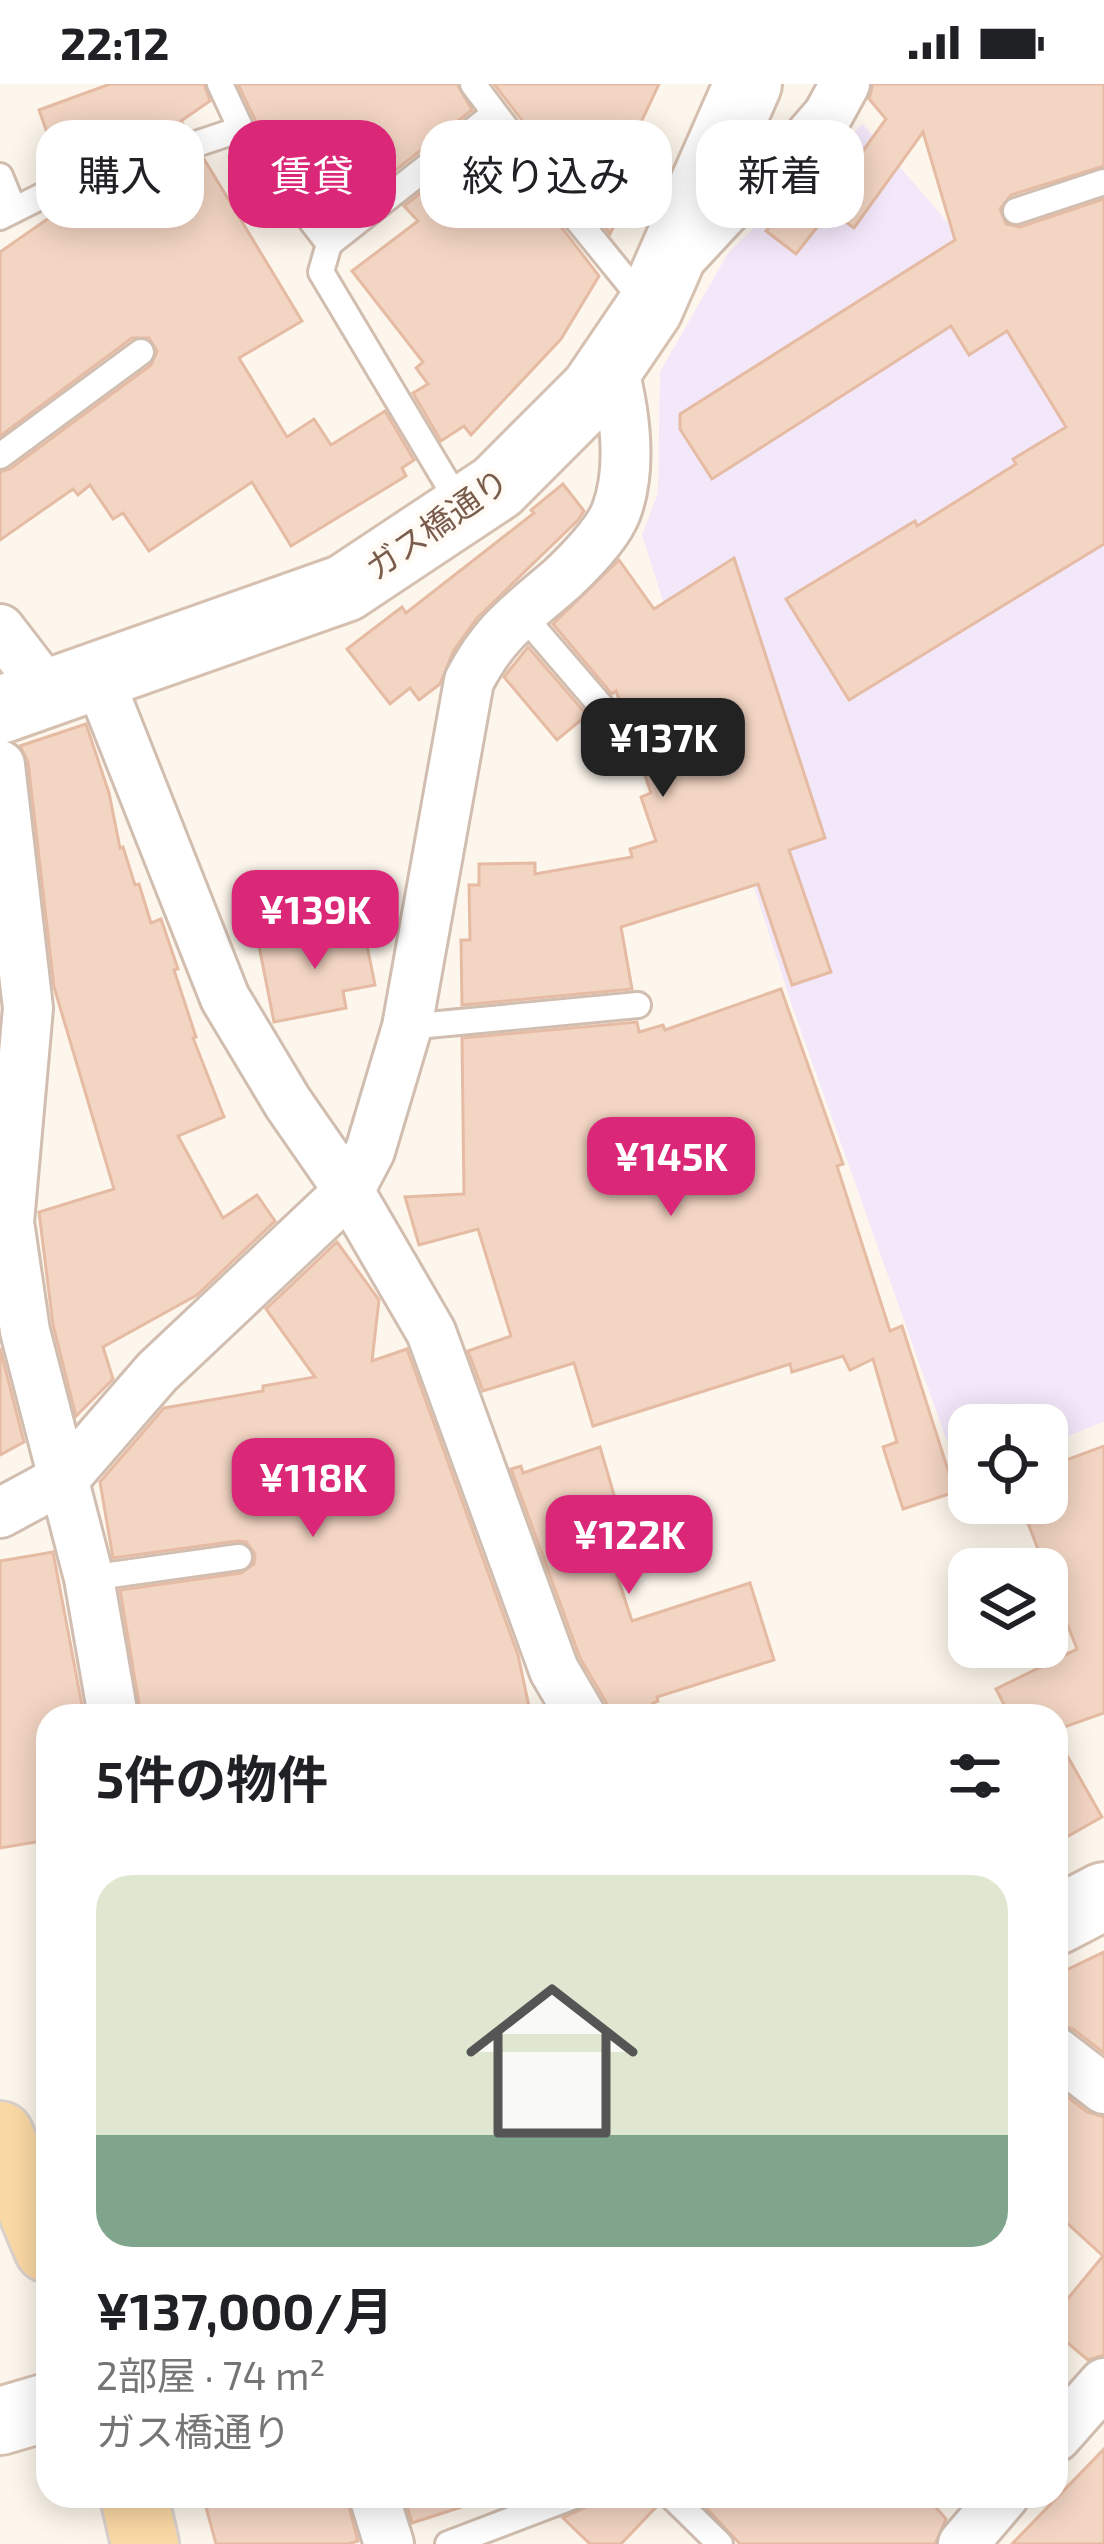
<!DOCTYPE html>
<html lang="ja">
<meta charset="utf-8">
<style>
:root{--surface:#fff;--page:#f6f6f6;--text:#202124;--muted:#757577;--line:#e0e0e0;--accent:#db2777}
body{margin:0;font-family:"Exo 2","Noto Sans JP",sans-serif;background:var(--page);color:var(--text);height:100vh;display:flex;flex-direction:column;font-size:45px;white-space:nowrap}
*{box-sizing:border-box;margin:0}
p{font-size:39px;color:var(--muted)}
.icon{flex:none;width:66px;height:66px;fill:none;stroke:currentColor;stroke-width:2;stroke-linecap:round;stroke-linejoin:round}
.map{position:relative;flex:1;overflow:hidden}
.drawer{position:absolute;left:36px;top:1620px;width:1032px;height:804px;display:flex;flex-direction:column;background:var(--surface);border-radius:36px;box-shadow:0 6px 30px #0003}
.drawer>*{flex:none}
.hud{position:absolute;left:36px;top:36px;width:1032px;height:108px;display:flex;gap:24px}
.controls{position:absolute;left:948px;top:1320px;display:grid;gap:24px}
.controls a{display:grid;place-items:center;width:120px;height:120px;border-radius:24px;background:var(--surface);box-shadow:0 6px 30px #0003;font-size:60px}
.price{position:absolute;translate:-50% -102px;padding:0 27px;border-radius:24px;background:var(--accent);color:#fff;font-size:39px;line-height:78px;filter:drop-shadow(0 3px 6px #0008)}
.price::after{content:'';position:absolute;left:50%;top:72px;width:36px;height:27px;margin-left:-18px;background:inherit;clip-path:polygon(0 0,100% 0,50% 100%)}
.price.active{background:#222;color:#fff}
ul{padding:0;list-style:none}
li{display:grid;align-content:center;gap:24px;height:636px;padding:0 60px}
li+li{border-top:3px solid var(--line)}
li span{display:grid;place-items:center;height:372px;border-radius:36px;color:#555}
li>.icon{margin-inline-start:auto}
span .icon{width:216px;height:216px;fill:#fffc;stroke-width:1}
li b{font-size:51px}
h2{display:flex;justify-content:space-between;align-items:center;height:144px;padding:0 60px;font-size:51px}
.tag{padding:0 42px;border-radius:36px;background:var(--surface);box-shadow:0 6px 30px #0003;font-size:42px;line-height:108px}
.tag.active{background:var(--accent);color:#fff}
.status{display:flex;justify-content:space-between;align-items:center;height:84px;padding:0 60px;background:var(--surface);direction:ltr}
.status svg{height:33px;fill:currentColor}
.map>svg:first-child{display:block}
.education{fill:#f3e8fa}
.building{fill:#f3d5c3;stroke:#e6bba3;stroke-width:3}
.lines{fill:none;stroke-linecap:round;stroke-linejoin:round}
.lane-casing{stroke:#d1beb0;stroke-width:30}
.street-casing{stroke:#d1beb0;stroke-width:54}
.secondary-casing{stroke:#d6c0b0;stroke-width:72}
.primary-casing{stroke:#dad1cd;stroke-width:72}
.lane{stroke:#fff;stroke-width:24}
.street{stroke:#fff;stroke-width:48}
.secondary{stroke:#fff;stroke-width:66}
.primary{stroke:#fbd9a5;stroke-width:66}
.labels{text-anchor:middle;stroke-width:9;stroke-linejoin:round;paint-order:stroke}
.street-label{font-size:33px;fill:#7a5c4d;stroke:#fffaf3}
</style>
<div class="status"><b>22:12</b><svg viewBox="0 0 49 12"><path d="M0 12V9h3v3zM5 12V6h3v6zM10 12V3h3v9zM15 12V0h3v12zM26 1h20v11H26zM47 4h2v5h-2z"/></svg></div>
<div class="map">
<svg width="1104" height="2460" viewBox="0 0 1104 2460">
<rect width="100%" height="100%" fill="#fdf6ec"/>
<path class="education" d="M863,40L1014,216L1104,188V1338L1047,1360V1341H969V1390L960,1394L790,916L642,451L658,409L660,288L728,169Z"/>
<g class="building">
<path d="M110,0H204L210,17L181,37L187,46L61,88L39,26Z"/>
<path d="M238,0H457L472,26L383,96L370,81L319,119L255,36Z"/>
<path d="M494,0H659L628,66L656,80L628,136L619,131L610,150Z"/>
<path d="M873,0H1104V82L1011,111L1000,125L1006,140L1020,143L1104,115V460L849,616L786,515L915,437L917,442L1016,380L1013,375L1066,343L1007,247L969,271L951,242L712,395L680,345V330L955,156L923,48L854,144L823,122L886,35L869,15Z"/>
<path d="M492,53L599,192L561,255L471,351L464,342L441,357L413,309L428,300L416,284L423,278L352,187L418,137L404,122Z"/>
<path d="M204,75L302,237L239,274L287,353L314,335L331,361L385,327L414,376L402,384L406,392L291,462L252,398L149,467L123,429L113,435L90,401L78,411L73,405L0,456V388L10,385L151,281L157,267L149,254H132L0,352V168L69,120Z"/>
<path d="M792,114L822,137L796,170L766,147Z"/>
<path d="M563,400L584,427L578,436L477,534L454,566L440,600L419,616L410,604L390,620L347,565L402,523L406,529L534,429L531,426Z"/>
<path d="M734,474L825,754L789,766L831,888L792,901L758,800L621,843L632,905L462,921L461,856H470L469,801H479V780L535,779V790L632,773L630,765L656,757L641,713L651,709L616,607L612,610L553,540L619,476L654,525Z"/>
<path d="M528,563L587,631L557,656L504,593Z"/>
<path d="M86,640L109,709L120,764L123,763L135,801L139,800L151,839L161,835L178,885L174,886L196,953L193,954L224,1033L178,1052L223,1134L257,1111L275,1137L197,1211L103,1263L113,1295L76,1332L53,1241L39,1128L114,1105L54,903L28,678L20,662Z"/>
<path d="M363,842L375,901L343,907L346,924L274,938L259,862Z"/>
<path d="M781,905L843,1080L837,1082L890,1247L902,1242L955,1408L903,1425L883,1363L897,1358L873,1275L850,1286L843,1272L792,1288L790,1280L593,1342L574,1279L483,1307L468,1267L511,1252L478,1145L419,1161L405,1113L464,1110L462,954L637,938L639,948L663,941L665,946Z"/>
<path d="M337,1158L379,1216L372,1277L407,1265L518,1571L531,1632H141L120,1506L241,1489L254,1480L255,1470L246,1458L237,1457L113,1474L100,1398L164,1324L263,1307V1302L315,1293L266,1225Z"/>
<path d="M0,1264L24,1358L0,1371Z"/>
<path d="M1104,1362V1629L1056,1646V1632H1010L996,1605L1077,1565L1020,1419H1047V1383Z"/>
<path d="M600,1363L626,1452L606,1458L632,1537L750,1499L774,1576L657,1613L658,1617L653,1619L658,1632H609L606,1618L580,1574L511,1385L521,1382L523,1389Z"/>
<path d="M53,1468L84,1632H48V1756L0,1764V1477Z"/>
<path d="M1056,1652L1102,1733L1056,1759Z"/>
<path d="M1104,1868V1969L1073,1945L1056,1940V1891Z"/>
<path d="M1056,2004L1087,2028L1104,2033V2271L1088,2276L1056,2249V2229L1103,2172L1056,2129Z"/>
<path d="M1104,2365V2460H1012Z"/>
<path d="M203,2412H346L358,2457L348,2460H216Z"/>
<path d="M404,2412H470L471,2420L412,2439Z"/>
<path d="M590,2412H655L658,2421L621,2460H590L563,2434L586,2423Z"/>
<path d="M695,2412H926L946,2435L935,2460H740Z"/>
</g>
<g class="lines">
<defs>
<g id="lane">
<path d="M220,0L241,45L329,160L494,30"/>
<path d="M473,0L549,101L644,218"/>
<path d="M0,92L14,126"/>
<path d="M1016,127L1104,98"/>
<path d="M0,133L46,110L241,45"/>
<path d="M329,160L321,188L462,424"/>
<path d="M0,372L141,268"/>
<path d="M521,529L608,630"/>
<path d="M407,943L638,921"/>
<path d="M89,1494L239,1473"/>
<path d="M671,2412L720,2460"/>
<path d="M448,2460L574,2412"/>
</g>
<g id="street">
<path d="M685,170L739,112L797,67L828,31L845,0"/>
<path d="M0,545L50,610"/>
<path d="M98,593L225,914L288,1019L349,1107L431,1248L554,1586L581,1632"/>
<path d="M0,681L28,924L9,1138L25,1247L89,1494L113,1632"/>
<path d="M0,1429L65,1394L157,1288L349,1107L370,1067L407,943L469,597C495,546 522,530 563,494C580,478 608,449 616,428C633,383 624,324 612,279"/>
<path d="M1056,1968L1104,2005"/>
<path d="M1056,2353L1104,2299"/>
<path d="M374,2412L389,2460"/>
<path d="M963,2460L1004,2412"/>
</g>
<g id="secondary">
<path d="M0,626L345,504L497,403L594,306L649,225L748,0"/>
<path d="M1056,1837L1104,1812"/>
<path d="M0,2337L48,2323"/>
</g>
<g id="primary">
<path d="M0,2051L48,2165"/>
<path d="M134,2412L145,2460"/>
</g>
</defs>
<use href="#lane" class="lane-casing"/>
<use href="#street" class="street-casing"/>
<use href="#secondary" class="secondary-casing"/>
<use href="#primary" class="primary-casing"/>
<use href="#lane" class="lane"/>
<use href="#street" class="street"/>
<use href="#secondary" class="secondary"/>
<use href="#primary" class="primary"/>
</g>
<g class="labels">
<g class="street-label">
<text transform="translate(437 440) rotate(-35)" y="12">ガス橋通り</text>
</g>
</g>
</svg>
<div class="controls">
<a><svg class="icon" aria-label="locate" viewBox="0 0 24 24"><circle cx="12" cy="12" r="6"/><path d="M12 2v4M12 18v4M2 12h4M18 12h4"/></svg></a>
<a><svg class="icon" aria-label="layers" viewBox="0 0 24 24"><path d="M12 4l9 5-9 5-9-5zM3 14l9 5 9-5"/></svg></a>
</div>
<b class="price active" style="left:663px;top:716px">¥137K</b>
<b class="price" style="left:315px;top:888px">¥139K</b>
<b class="price" style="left:671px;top:1135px">¥145K</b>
<b class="price" style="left:313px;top:1456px">¥118K</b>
<b class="price" style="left:629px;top:1513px">¥122K</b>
<div class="hud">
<a class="tag">購入</a>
<a class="tag active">賃貸</a>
<a class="tag">絞り込み</a>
<a class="tag">新着</a>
</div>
<section class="drawer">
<h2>5件の物件<svg class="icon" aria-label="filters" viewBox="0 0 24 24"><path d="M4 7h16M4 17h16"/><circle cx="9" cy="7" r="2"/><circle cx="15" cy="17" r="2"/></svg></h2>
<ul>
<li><span style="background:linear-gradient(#dfe7d0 70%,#7fa58c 0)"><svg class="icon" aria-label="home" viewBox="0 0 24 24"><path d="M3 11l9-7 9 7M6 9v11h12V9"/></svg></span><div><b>¥137,000/月</b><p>2部屋 · 74 m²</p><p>ガス橋通り</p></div></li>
</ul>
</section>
</div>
